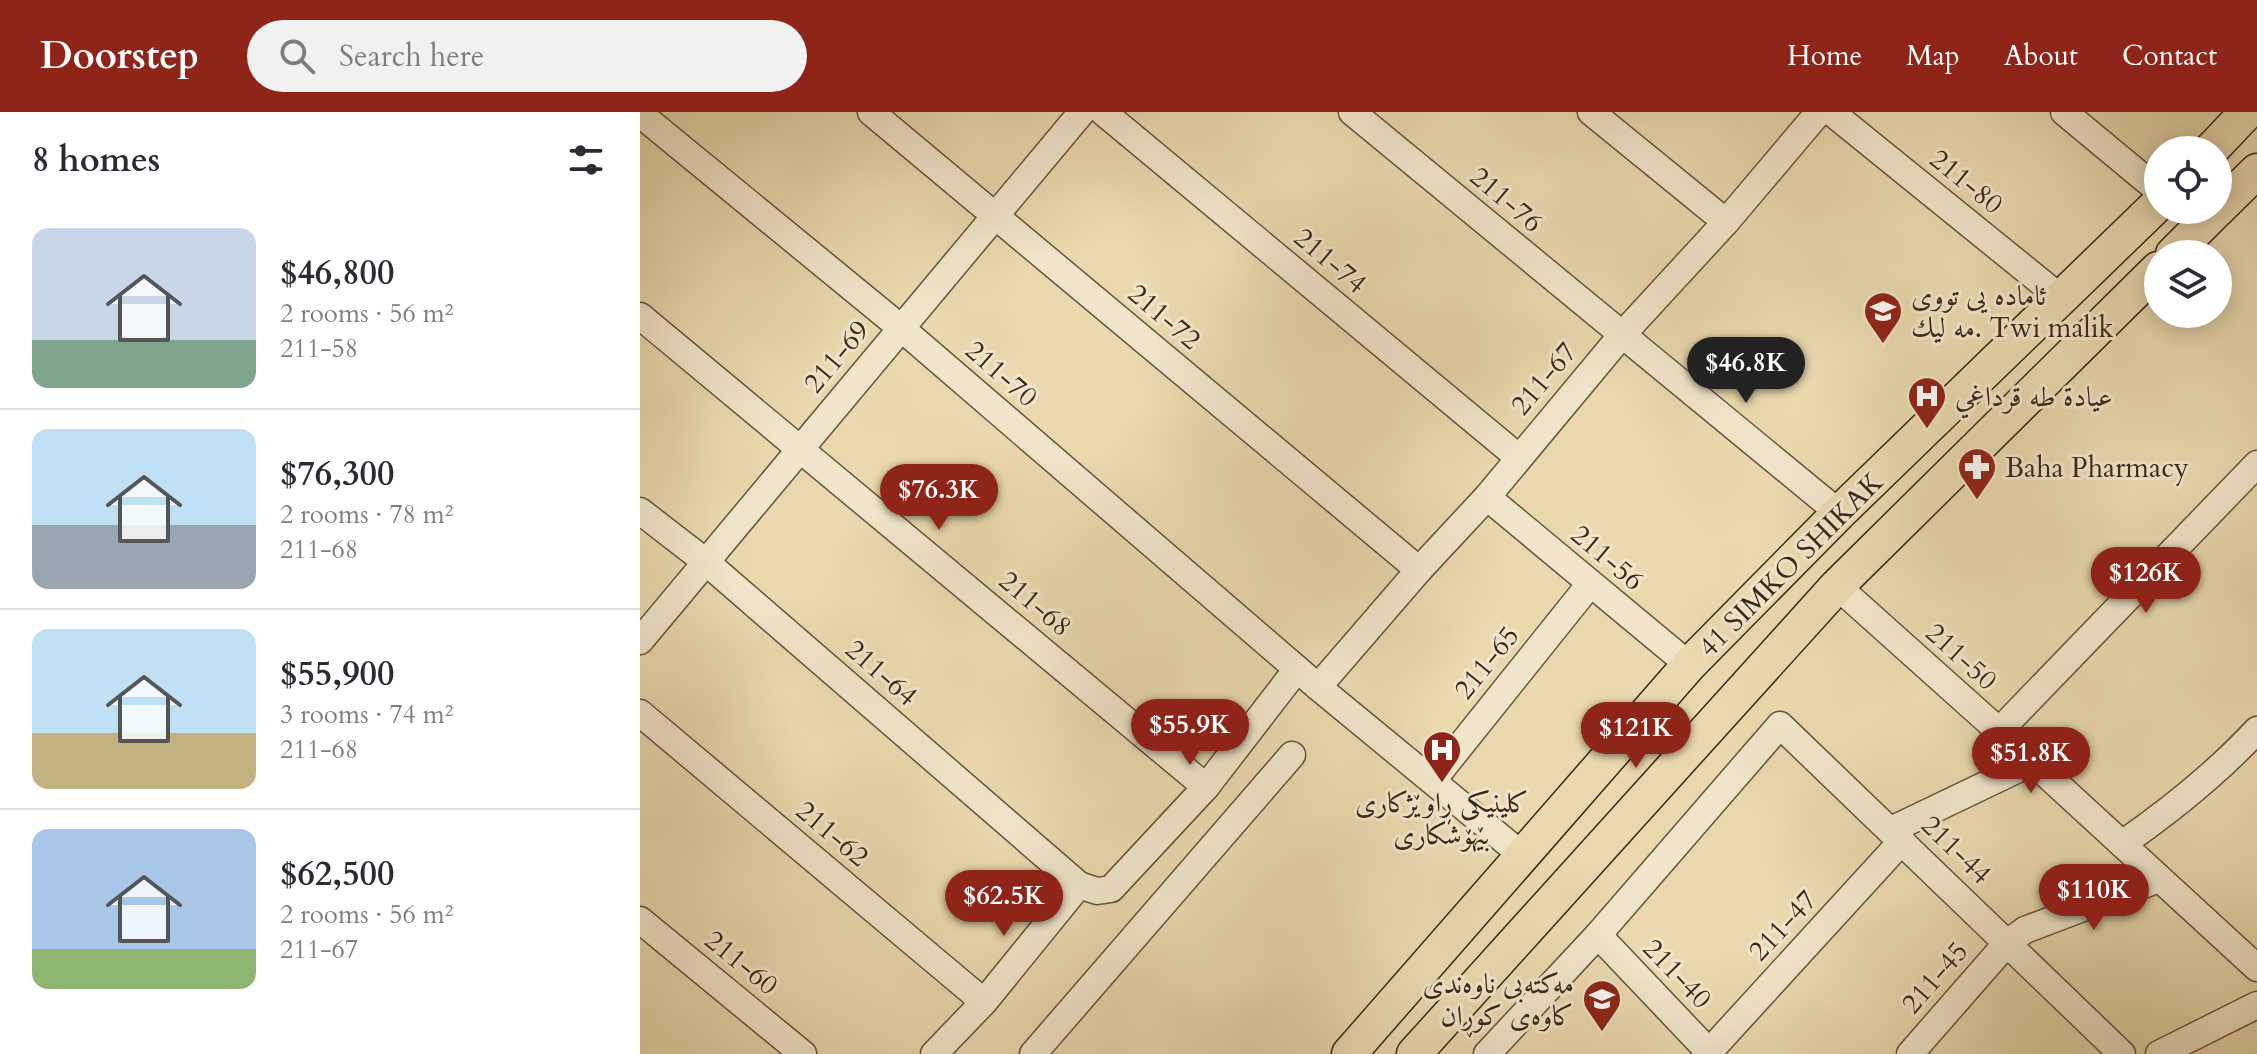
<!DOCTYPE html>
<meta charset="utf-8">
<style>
:root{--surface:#fff;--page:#f2f2f3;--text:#2b2b33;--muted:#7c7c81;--line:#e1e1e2;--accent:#8f2418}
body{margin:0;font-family:Cardo,Amiri,serif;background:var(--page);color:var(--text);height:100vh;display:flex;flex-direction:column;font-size:30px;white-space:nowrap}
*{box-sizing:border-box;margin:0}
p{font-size:26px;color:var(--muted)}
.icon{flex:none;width:44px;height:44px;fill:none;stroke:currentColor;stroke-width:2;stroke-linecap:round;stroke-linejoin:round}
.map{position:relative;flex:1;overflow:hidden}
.side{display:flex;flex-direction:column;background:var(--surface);width:640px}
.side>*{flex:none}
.tools{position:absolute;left:1504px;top:24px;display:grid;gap:16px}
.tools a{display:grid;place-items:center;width:88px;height:88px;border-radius:50%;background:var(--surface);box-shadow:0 4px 20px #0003;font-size:40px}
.price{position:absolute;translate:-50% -68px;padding:0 18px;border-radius:28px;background:var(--accent);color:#fff;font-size:26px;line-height:52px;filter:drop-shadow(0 2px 4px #0008)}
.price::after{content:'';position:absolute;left:50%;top:48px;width:24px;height:18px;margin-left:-12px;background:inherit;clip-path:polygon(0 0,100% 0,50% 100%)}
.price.current{background:#222;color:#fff}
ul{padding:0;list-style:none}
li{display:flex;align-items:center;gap:24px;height:200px;padding:0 32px}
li+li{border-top:2px solid var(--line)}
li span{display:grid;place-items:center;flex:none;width:224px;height:160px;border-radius:16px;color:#555}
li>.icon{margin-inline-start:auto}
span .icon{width:96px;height:96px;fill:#fffc;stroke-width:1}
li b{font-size:34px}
h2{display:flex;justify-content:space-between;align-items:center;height:96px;padding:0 32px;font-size:34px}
header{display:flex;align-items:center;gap:48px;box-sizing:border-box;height:112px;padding:0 40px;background:var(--accent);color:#fff}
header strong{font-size:38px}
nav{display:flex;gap:44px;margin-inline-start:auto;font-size:28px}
.search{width:560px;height:72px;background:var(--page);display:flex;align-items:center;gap:20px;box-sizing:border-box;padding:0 28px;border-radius:44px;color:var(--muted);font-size:30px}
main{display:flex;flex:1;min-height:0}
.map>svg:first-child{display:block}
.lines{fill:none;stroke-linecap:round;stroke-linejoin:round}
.minor-casing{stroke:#685339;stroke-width:29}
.major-casing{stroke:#3c2612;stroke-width:37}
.minor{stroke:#f1e6cb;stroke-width:26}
.major{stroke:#ead9af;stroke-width:34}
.labels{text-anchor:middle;stroke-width:6;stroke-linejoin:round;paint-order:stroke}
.street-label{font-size:28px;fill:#3c2612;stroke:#f1e6cb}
.poi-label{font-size:28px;fill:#3c2612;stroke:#f1e6cb;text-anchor:start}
</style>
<header>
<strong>Doorstep</strong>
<div class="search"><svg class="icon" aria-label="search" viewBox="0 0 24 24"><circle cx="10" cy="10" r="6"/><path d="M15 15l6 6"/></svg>Search here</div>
<nav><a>Home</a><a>Map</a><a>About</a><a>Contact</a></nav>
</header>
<main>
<section class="side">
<h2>8 homes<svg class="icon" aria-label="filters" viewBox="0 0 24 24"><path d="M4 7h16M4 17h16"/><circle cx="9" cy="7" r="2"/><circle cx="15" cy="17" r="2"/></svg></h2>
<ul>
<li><span style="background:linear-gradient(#c9d6e8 70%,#7fa58c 0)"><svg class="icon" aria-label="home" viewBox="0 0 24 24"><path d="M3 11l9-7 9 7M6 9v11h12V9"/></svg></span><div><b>$46,800</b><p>2 rooms · 56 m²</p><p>211-58</p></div></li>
<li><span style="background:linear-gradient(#bfe0f5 60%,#9aa5b1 0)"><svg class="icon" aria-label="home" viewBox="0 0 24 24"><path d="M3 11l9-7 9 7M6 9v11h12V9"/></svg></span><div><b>$76,300</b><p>2 rooms · 78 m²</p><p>211-68</p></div></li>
<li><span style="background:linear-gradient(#bfe0f5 65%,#c2b280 0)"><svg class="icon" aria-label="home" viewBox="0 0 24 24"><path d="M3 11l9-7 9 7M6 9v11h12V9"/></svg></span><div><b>$55,900</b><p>3 rooms · 74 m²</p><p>211-68</p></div></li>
<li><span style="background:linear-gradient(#a9c7e8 75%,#8fb573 0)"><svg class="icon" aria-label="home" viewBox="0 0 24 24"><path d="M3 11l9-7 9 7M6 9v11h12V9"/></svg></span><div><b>$62,500</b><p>2 rooms · 56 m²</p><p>211-67</p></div></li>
</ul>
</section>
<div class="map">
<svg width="1617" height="942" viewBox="0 0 1617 942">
<rect width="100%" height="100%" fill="#ead9af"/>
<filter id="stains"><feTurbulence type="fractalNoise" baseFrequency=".0025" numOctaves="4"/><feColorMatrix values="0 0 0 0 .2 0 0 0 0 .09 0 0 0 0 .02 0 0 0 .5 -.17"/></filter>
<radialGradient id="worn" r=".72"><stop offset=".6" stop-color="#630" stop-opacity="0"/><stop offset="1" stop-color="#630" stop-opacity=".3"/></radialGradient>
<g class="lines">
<defs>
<g id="minor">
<path d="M231,0L779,458"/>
<path d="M463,0L878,345"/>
<path d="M712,0L1199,401"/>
<path d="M951,0L1086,110"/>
<path d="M1191,0L1422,187"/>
<path d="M1424,0L1518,78"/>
<path d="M0,2L261,216L678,575L882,743"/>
<path d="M0,204L566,675"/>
<path d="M847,385L1049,553"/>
<path d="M0,399L66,450L439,773"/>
<path d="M1197,474L1359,619L1617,856"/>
<path d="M0,529L442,0"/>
<path d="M678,575L779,458L847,385L981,224L1086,110L1179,0"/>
<path d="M0,601L344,890"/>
<path d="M1359,619L1617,352"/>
<path d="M793,668L950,472"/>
<path d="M1251,718L1393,650"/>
<path d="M1482,732C1531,698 1576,662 1617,618"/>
<path d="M0,808L163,942"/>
<path d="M958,823L1071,942"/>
<path d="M1069,940L1262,729"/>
<path d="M294,942L344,890L439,773L457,779L471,777L566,675L657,557"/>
<path d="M393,942L652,643"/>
<path d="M847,942L958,823L1140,613L1482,942"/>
<path d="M1270,942L1367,831L1385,818L1519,767"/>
<path d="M1519,942L1617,893"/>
</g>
<g id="major">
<path d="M1571,38L1607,0"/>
<path d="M1578,97L1617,59"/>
<path d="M1533,142L1577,98"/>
<path d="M709,942L1049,553L1199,401L1518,92"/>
<path d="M774,942L1197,474L1518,157"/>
</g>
</defs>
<use href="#minor" class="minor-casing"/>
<use href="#major" class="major-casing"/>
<use href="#minor" class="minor"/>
<use href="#major" class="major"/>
</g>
<defs>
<symbol id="school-pin" viewBox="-11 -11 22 30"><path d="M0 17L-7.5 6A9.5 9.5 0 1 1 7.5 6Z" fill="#8f2418" stroke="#f1e6cb"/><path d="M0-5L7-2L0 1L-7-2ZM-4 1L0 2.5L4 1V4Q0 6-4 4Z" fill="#fff"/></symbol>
<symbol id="hospital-pin" viewBox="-11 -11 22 30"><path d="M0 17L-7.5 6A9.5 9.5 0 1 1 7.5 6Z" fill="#8f2418" stroke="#f1e6cb"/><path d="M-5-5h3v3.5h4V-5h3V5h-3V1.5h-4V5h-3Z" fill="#fff"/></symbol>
<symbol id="pharmacy-pin" viewBox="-11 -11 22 30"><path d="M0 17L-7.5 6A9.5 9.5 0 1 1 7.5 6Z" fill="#8f2418" stroke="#f1e6cb"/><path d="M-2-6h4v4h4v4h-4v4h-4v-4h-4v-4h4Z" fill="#fff"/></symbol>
</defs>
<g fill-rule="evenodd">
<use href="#school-pin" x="1221" y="177" width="44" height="60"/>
<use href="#hospital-pin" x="1265" y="262" width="44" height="60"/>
<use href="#pharmacy-pin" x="1315" y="333" width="44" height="60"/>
<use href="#hospital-pin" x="780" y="616" width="44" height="60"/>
<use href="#school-pin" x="940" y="865" width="44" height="60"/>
</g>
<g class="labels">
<g class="street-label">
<text transform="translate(1327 69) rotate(39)" y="10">211-80</text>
<text transform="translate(867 87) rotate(40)" y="10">211-76</text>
<text transform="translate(691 148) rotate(40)" y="10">211-74</text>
<text transform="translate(525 204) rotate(40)" y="10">211-72</text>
<text transform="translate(196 244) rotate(-50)" y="10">211-69</text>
<text transform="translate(362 261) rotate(41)" y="10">211-70</text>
<text transform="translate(903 266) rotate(-50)" y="10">211-67</text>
<text transform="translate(968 445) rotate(40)" y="10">211-56</text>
<text transform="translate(1150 452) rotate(-45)" y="10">41 SIMKO SHIKAK</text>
<text transform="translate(396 491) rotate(40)" y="10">211-68</text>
<text transform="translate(1322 544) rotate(42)" y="10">211-50</text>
<text transform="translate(846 550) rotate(-51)" y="10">211-65</text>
<text transform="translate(242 560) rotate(41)" y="10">211-64</text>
<text transform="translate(193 721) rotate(40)" y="10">211-62</text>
<text transform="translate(1317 737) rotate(44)" y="10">211-44</text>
<text transform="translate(1142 813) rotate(-47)" y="10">211-47</text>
<text transform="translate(102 850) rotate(39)" y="10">211-60</text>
<text transform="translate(1038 861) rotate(46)" y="10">211-40</text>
<text transform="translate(1294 865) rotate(-49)" y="10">211-45</text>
</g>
<g class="poi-label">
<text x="1271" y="193">ئاماده يى تووى<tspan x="1271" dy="32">مه ليك. Twi malik</tspan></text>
<text x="1315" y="294">عيادة طه قرداغي</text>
<text x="1365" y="365">Baha Pharmacy</text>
<text x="802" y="700" text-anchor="middle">کلینیکی ڕاوێژکاری<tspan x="802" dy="32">بێهۆشکاری</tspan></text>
<text x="934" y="881" text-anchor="end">مەکتەبی ناوەندی<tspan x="934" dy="32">کاوەی کوڕان</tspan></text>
</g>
</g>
<rect width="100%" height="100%" filter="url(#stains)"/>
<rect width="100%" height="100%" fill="url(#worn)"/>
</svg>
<div class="tools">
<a><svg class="icon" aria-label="locate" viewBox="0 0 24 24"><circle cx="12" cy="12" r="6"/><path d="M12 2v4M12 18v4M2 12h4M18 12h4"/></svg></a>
<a><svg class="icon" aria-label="layers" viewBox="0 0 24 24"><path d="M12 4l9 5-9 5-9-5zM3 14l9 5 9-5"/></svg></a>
</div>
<b class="price current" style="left:1106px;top:293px">$46.8K</b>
<b class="price" style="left:299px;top:420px">$76.3K</b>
<b class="price" style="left:1506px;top:503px">$126K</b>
<b class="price" style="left:550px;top:655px">$55.9K</b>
<b class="price" style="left:996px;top:658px">$121K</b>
<b class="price" style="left:1391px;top:683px">$51.8K</b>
<b class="price" style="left:1454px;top:820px">$110K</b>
<b class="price" style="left:364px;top:826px">$62.5K</b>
</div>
</main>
